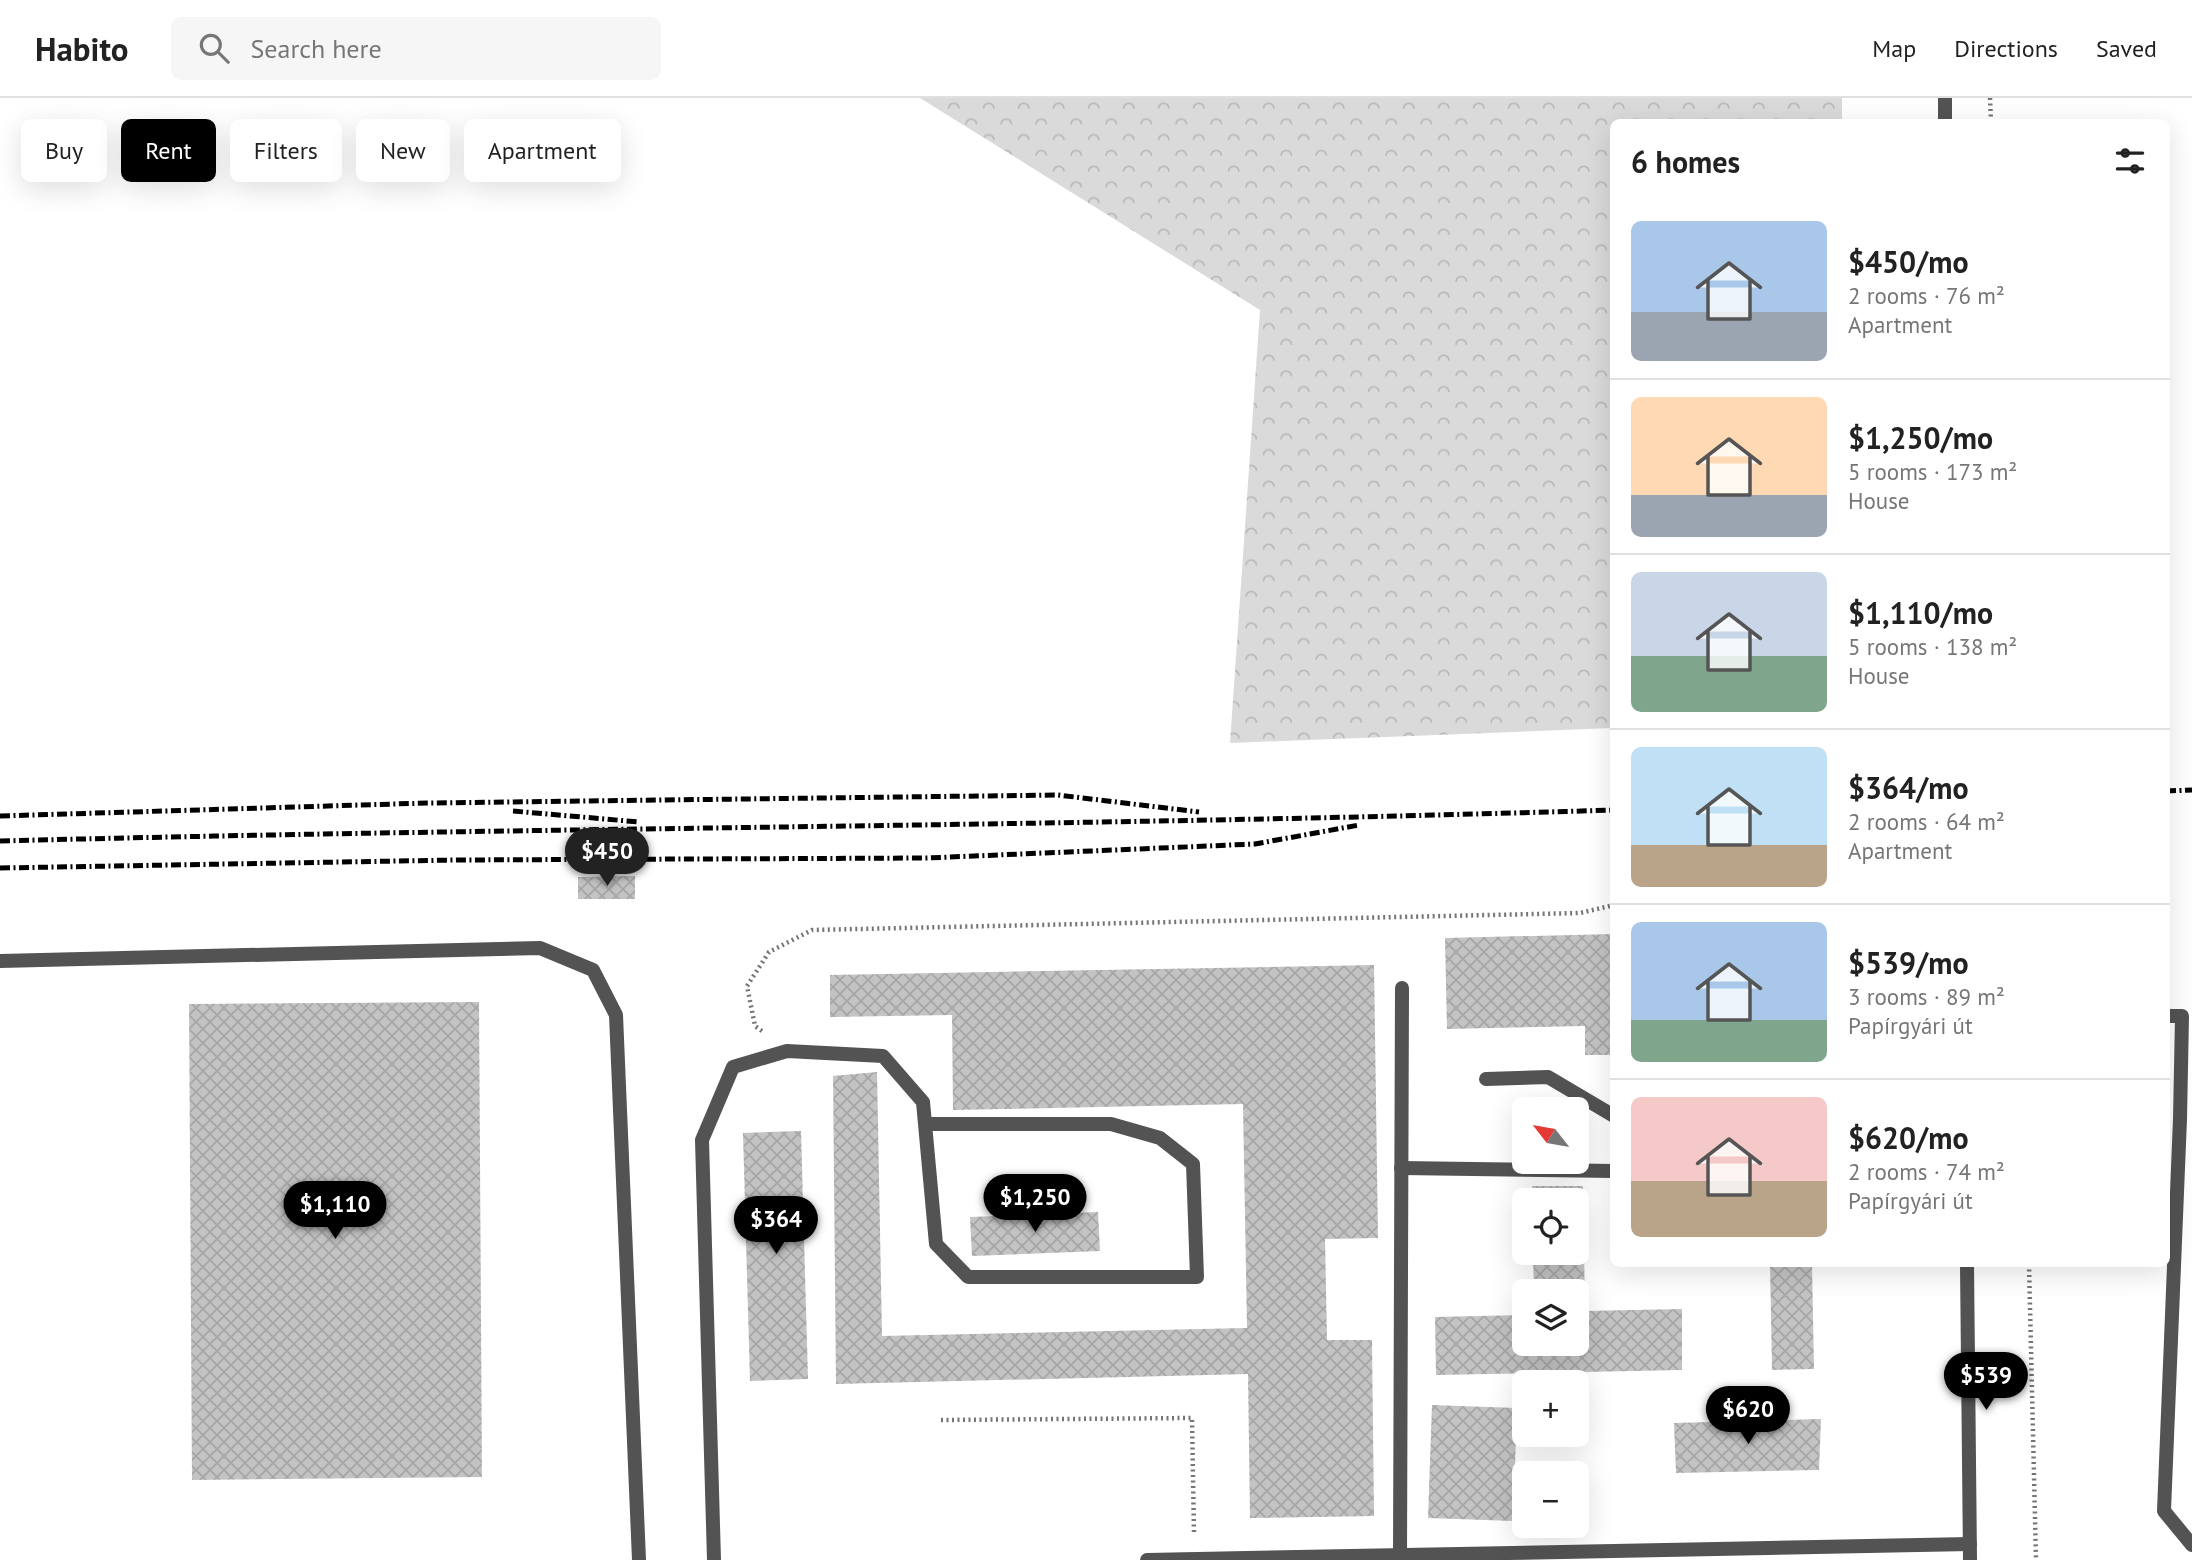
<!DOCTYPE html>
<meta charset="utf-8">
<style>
:root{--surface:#fff;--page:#f6f6f6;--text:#222;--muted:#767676;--line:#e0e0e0;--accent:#000}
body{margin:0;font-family:"PT Sans",sans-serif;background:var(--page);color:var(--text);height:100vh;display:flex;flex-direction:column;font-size:26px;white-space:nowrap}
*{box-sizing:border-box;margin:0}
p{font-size:23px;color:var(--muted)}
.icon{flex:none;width:38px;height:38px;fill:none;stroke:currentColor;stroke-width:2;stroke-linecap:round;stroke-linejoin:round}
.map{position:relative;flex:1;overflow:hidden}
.sheet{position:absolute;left:1610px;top:21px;width:560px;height:1148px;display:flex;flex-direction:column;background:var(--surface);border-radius:10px;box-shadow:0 7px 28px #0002}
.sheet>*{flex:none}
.banner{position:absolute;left:21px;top:21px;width:665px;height:63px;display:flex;gap:14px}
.needle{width:46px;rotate:301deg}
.buttons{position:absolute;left:1512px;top:999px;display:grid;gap:14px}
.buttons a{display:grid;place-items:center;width:77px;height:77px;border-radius:10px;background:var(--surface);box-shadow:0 7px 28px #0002;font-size:35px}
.price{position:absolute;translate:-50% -60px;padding:0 16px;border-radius:24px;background:var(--accent);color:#fff;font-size:23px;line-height:46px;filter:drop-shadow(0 2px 4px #0008)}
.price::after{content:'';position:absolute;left:50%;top:42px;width:21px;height:16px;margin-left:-10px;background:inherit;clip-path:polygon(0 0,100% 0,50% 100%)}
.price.active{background:#222;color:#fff}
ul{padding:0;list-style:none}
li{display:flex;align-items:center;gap:21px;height:175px;padding:0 21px}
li+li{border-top:2px solid var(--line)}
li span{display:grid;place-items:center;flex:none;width:196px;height:140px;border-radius:10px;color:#555}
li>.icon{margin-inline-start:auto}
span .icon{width:84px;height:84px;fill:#fffc;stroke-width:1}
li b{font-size:30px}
h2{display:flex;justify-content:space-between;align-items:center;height:84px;padding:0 21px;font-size:30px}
.tag{padding:0 24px;border-radius:10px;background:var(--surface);box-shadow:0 7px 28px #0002;font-size:24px;line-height:63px}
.tag.active{background:var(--accent);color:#fff}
header{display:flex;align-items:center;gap:42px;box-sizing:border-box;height:98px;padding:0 35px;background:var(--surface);border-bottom:2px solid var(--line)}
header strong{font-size:33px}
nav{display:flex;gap:38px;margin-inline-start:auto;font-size:24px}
.search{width:490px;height:63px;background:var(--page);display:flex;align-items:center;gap:18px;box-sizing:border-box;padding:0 24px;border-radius:10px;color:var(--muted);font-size:26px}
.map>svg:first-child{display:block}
.forest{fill:url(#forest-crowns)}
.building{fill:url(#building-cross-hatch)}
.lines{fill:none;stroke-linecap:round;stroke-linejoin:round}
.path{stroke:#757575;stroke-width:4.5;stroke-dasharray:2 3.5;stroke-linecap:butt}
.service{stroke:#535353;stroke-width:14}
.tertiary{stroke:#535353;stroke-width:14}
.rail{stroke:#000;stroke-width:5;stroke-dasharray:10 3.5 2 3.5;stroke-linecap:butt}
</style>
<header>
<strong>Habito</strong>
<div class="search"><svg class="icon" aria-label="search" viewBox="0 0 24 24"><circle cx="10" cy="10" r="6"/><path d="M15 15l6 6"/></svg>Search here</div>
<nav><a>Map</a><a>Directions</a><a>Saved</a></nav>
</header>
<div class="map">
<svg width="2192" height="1462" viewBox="0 0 2192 1462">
<defs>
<pattern id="forest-crowns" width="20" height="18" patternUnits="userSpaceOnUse" patternTransform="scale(1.75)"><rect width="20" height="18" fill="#dadada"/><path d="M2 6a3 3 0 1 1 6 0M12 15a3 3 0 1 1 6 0" fill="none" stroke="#b9b9b9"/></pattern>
<pattern id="building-cross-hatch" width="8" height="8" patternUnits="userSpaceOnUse" patternTransform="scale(1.75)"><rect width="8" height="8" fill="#c3c3c3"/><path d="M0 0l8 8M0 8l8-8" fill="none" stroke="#a6a6a6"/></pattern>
</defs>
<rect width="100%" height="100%" fill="#fff"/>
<path class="forest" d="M920,0H1842V24H1614L1613,630L1230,645L1260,212Z"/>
<g class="building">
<path d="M635,778V801H578V779Z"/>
<path d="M1614,836V957H1585V928L1447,931L1445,840Z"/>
<path d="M1374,867L1378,1140L1325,1141L1327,1242H1372L1374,1418L1250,1420L1248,1276L836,1286L833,978L877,974L882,1238L1247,1230L1243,1006L953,1012L952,917L830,919V877Z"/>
<path d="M479,904L482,1379L192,1382L189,906Z"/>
<path d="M801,1033L808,1281L750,1283L743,1035Z"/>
<path d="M1532,1088H1583L1585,1213L1682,1211V1272L1436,1277L1435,1219L1524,1217V1246H1577V1194H1534L1533,1155H1577V1102H1533Z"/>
<path d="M1098,1114L1100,1153L972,1158L970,1119Z"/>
<path d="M1770,1166H1812L1814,1271L1772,1272Z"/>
<path d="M1432,1307L1517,1310L1513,1423L1428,1420Z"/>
<path d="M1821,1321L1819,1372L1676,1375L1674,1325Z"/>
</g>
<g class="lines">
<g class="path">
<path d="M1990,0L1991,24"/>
<path d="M762,933L755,928L747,888L769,854L812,832L1580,815L1614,807"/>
<path d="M2029,1166L2036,1462"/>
<path d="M941,1322L1192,1320L1194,1436"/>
</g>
<g class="service">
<path d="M0,863L540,850L593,872L616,917L639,1462"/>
<path d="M2166,918H2182L2180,1021L2164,1413L2192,1447"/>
<path d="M1486,981L1548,979L1614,1018"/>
<path d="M1401,1070L1614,1073"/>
<path d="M1400,1457L1402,890"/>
<path d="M714,1462L702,1042L733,969L787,953L883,958L923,1004L936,1146L968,1179H1197L1193,1066L1160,1040L1111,1026H925"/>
<path d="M1147,1462L1970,1446"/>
</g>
<g class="tertiary">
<path d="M1945,0V24"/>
<path d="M1967,1166L1970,1462"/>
</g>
<g class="rail">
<path d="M2166,693L2192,692"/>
<path d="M513,713L639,724"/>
<path d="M0,718L427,705L1058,697L1199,714"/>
<path d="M0,743C538,729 1076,729 1614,712"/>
<path d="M0,770L457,762L927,760L1255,746L1359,727"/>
</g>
</g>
</svg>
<div class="buttons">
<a><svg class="needle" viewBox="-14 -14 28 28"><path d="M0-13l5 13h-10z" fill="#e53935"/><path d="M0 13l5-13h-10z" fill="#767676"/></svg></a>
<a><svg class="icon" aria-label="locate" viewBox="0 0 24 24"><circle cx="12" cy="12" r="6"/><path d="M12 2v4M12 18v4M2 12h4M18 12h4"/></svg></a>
<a><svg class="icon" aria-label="layers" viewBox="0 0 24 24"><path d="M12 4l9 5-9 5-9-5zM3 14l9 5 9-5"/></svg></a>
<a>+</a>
<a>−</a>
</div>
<b class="price active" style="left:607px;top:790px">$450</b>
<b class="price" style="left:1035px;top:1136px">$1,250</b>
<b class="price" style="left:335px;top:1143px">$1,110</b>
<b class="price" style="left:776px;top:1158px">$364</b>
<b class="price" style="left:1986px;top:1314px">$539</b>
<b class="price" style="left:1748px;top:1348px">$620</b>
<div class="banner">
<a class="tag">Buy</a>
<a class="tag active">Rent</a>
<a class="tag">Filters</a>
<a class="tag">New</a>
<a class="tag">Apartment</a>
</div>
<section class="sheet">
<h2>6 homes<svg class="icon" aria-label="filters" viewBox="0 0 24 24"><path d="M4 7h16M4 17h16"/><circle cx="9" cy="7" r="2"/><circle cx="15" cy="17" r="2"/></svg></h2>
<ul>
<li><span style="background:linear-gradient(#a9c7e8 65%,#9aa5b1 0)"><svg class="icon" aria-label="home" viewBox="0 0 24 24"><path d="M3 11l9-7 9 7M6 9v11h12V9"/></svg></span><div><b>$450/mo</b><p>2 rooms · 76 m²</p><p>Apartment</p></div></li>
<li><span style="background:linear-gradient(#ffd9b3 70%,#9aa5b1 0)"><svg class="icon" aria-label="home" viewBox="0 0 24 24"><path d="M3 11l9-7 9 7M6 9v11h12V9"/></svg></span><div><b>$1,250/mo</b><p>5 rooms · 173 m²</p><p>House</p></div></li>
<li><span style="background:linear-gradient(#c9d6e8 60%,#7fa58c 0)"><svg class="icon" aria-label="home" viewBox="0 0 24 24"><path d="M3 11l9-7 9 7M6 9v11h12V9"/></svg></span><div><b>$1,110/mo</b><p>5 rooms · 138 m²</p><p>House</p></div></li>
<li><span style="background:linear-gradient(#bfe0f5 70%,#b9a48a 0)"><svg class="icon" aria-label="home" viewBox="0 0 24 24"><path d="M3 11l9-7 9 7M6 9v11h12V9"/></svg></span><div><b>$364/mo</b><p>2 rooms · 64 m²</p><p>Apartment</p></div></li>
<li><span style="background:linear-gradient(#a9c7e8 70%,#7fa58c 0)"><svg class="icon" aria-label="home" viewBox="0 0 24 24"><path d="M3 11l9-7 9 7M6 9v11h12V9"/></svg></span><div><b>$539/mo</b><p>3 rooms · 89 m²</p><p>Papírgyári út</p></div></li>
<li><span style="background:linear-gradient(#f6c9c9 60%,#b9a48a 0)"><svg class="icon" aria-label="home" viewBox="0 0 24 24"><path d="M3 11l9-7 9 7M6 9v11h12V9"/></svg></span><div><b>$620/mo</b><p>2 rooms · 74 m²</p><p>Papírgyári út</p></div></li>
</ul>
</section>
</div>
